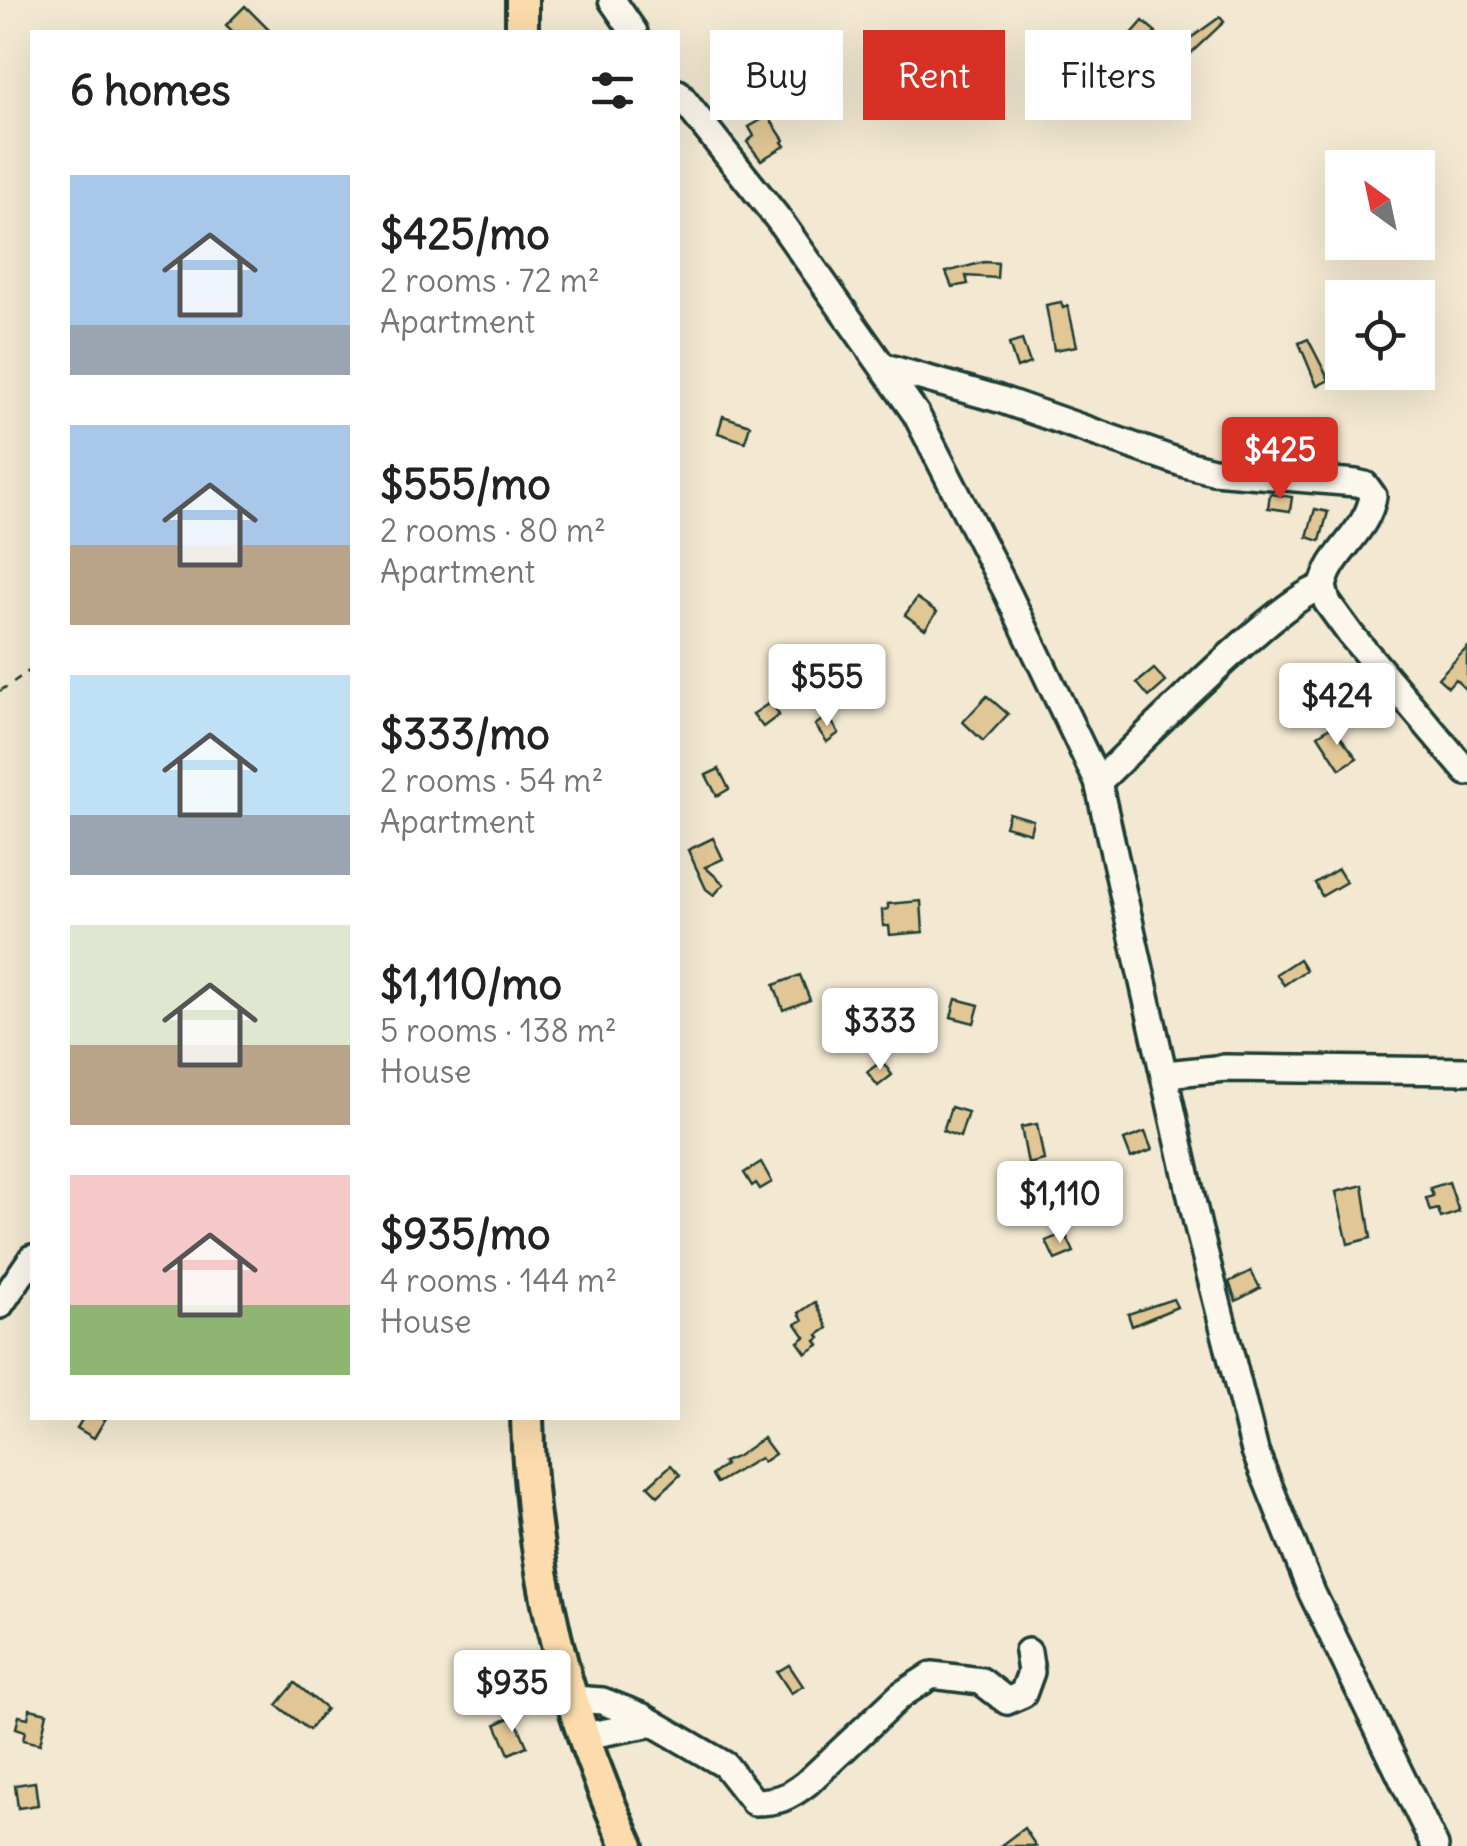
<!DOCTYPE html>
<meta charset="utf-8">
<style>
:root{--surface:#fff;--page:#f6f6f6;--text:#222;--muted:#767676;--accent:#d93025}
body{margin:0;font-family:Delius,sans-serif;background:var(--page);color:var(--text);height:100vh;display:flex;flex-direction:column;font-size:38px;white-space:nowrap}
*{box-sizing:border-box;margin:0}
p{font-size:32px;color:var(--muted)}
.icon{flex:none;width:55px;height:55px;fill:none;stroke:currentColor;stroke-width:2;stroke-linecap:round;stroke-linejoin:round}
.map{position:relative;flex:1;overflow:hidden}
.side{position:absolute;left:30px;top:30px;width:650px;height:1390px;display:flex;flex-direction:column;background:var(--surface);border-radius:0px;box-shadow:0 10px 40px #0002}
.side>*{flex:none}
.hud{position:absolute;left:710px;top:30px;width:605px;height:90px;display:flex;gap:20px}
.needle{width:65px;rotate:327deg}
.buttons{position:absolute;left:1325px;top:150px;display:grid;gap:20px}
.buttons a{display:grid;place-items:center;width:110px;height:110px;border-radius:0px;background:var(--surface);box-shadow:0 10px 40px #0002;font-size:50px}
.price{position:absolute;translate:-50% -85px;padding:0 22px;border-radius:10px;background:#fff;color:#222;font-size:32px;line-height:65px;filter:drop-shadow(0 2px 5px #0008)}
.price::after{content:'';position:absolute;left:50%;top:60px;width:30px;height:22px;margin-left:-15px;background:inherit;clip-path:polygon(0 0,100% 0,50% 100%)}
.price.on{background:var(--accent);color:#fff}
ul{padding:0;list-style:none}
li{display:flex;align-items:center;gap:30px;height:250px;padding:0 40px}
li span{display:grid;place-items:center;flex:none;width:280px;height:200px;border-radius:0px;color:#555}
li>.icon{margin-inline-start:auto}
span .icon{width:120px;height:120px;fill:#fffc;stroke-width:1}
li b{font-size:42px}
h2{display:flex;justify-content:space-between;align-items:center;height:120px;padding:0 40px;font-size:42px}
.chip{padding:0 35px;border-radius:0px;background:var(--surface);box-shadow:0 10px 40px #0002;font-size:35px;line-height:90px}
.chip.on{background:var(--accent);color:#fff}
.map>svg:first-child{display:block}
.building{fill:#e1c796;stroke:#1f3d34;stroke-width:2.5}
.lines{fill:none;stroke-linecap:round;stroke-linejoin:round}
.minor-casing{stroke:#1f3d34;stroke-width:32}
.major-casing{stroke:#1f3d34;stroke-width:38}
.path{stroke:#1f3d34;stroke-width:2.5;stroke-dasharray:8 8;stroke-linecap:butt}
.minor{stroke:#fbf7ec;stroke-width:25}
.major{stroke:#fcdcac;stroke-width:30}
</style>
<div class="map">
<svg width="1467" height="1846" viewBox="0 0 1467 1846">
<rect width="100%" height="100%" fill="#f3e9d2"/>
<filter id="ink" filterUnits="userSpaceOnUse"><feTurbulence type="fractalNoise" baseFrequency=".01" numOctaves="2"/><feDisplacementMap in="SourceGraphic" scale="20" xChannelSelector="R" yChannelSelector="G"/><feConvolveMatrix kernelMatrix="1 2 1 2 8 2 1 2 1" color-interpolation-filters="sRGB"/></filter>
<g filter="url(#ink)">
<g class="building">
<path d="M245,6L271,32H233L226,25Z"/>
<path d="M1220,17L1224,22L1189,55L1181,45Z"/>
<path d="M1143,21L1156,32L1142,47L1130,36Z"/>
<path d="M780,67L786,74L795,68L803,78L779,95L767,78L769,81L756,89L748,76L761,68L766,77Z"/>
<path d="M768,116L784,140L782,142L785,146L761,160L747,142L754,136L749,127Z"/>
<path d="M984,262L998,263L997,278L966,276L968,284L952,287L946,272Z"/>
<path d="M1061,302L1063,308L1068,306L1077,346L1054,350L1046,305Z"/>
<path d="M1308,339L1329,380L1317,386L1299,343Z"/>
<path d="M1022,340L1030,363L1017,368L1009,344Z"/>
<path d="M723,416L750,425L745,442L718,433Z"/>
<path d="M1270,494L1292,497L1290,511L1268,508Z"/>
<path d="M1315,509L1328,512L1320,541L1307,537Z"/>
<path d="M917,598L937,612L925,629L905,615Z"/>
<path d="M1467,648V691L1455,679L1448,687L1438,678Z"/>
<path d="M1154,669L1166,682L1149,697L1137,683Z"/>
<path d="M1309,675L1323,697L1302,710L1289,688Z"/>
<path d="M987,696L1008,714L983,741L963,722Z"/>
<path d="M771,702L779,715L763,727L753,714Z"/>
<path d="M828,716L839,733L827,742L815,725Z"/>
<path d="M1332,726L1357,758L1340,769L1318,735Z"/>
<path d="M719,769L729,789L717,796L706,775Z"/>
<path d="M1009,813L1033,820L1030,833L1005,826Z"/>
<path d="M713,838L723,859L705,867L724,884L714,895L706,889L688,850Z"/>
<path d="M1338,869L1346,882L1322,896L1315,883Z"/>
<path d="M921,901L923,932L890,935L889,926H883L882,910L888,909V904Z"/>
<path d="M1299,959L1306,970L1284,985L1276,974Z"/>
<path d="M800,975L810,1000L783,1010L774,985Z"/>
<path d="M956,999L979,1005L974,1023L951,1017Z"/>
<path d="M882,1061L892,1075L878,1086L867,1072Z"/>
<path d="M951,1107L968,1112L960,1137L943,1131Z"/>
<path d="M1037,1124L1044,1160L1028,1164L1021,1127Z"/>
<path d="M1145,1132L1152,1150L1131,1158L1124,1140Z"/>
<path d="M761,1162L772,1182L760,1189L756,1183L752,1186L744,1173Z"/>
<path d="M1449,1182L1459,1212L1441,1218L1438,1209L1430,1211L1426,1198L1433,1196L1430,1188Z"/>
<path d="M1363,1185L1371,1238L1348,1244L1336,1192Z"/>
<path d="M1065,1233L1074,1252L1055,1260L1046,1241Z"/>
<path d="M1251,1271L1260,1288L1236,1301L1229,1282Z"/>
<path d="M1173,1299L1177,1307L1132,1326L1128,1314Z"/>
<path d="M815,1302L828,1328L818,1335L820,1338L816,1341L819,1345L806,1353L798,1342L805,1337L796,1324L803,1320L799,1313Z"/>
<path d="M83,1418H106L94,1438L77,1428Z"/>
<path d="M763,1438L775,1454L763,1462L760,1458L717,1483L712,1475L725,1465L723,1462L736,1457Z"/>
<path d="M671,1465L680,1475L658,1496L648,1486Z"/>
<path d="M789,1665L803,1686L791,1693L777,1672Z"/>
<path d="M295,1683L326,1709L309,1730L277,1705Z"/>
<path d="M30,1709L47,1713L40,1744L23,1740L25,1731L16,1728L19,1716L28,1718Z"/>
<path d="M514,1716L527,1746L509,1754L496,1724Z"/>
<path d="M35,1782L38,1805L18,1808L15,1785Z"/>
<path d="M1024,1828L1036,1846H1000Z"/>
</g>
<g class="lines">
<defs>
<g id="minor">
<path d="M612,0L634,32"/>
<path d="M678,93L779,220L916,414L1007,592L1098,782L1198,1227L1255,1451L1312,1593L1435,1846"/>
<path d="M885,367L999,399L1185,464L1213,471L1356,483L1365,485L1373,496C1368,532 1329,553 1323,587C1285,593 1135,747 1098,782"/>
<path d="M1323,587L1327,602L1351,635L1467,772"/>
<path d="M1166,1074L1225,1068L1467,1071"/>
<path d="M0,1305L32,1258"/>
<path d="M573,1699L602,1701L643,1717L725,1765L754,1802C777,1802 788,1798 807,1783L901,1695L932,1675L981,1681L1007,1701L1023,1694L1031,1672L1028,1652"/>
<path d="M585,1736L653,1723"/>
</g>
<g id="major">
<path d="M522,32V0"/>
<path d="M527,1418C530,1563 566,1715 628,1846"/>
</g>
</defs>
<use href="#minor" class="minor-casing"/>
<use href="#major" class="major-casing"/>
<path class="path" d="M0,691L32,669"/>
<use href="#minor" class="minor"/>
<use href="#major" class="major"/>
</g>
</g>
</svg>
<div class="buttons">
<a><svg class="needle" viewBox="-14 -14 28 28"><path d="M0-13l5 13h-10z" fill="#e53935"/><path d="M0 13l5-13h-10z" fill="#767676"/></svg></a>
<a><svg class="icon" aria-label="locate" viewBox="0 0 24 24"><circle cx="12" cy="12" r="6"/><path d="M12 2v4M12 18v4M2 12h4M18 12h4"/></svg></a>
</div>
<b class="price on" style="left:1280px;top:502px">$425</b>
<b class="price" style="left:827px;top:729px">$555</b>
<b class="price" style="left:1337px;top:748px">$424</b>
<b class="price" style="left:880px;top:1073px">$333</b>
<b class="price" style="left:1060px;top:1246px">$1,110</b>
<b class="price" style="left:512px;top:1735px">$935</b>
<div class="hud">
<a class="chip">Buy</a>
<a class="chip on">Rent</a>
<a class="chip">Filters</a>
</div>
<section class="side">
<h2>6 homes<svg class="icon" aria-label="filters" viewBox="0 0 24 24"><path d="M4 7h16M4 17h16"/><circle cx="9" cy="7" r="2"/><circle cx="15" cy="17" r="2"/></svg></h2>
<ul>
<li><span style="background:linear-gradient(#a9c7e8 75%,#9aa5b1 0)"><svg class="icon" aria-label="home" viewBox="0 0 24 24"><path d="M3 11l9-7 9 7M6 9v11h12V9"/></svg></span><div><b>$425/mo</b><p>2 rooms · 72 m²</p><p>Apartment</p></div></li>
<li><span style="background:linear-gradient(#a9c7e8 60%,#b9a48a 0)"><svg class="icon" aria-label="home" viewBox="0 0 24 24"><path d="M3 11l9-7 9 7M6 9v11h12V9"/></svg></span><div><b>$555/mo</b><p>2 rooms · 80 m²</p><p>Apartment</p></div></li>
<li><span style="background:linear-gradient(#bfe0f5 70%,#9aa5b1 0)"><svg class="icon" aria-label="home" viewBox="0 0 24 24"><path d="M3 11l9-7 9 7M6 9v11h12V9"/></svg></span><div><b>$333/mo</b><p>2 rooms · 54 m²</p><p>Apartment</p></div></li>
<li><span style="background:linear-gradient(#dfe7d0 60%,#b9a48a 0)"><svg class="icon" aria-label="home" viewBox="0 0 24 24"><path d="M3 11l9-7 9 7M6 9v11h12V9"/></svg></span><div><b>$1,110/mo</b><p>5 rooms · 138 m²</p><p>House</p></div></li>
<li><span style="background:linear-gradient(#f6c9c9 65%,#8fb573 0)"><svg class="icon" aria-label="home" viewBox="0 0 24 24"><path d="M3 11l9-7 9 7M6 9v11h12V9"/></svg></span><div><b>$935/mo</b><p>4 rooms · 144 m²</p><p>House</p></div></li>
</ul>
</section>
</div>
